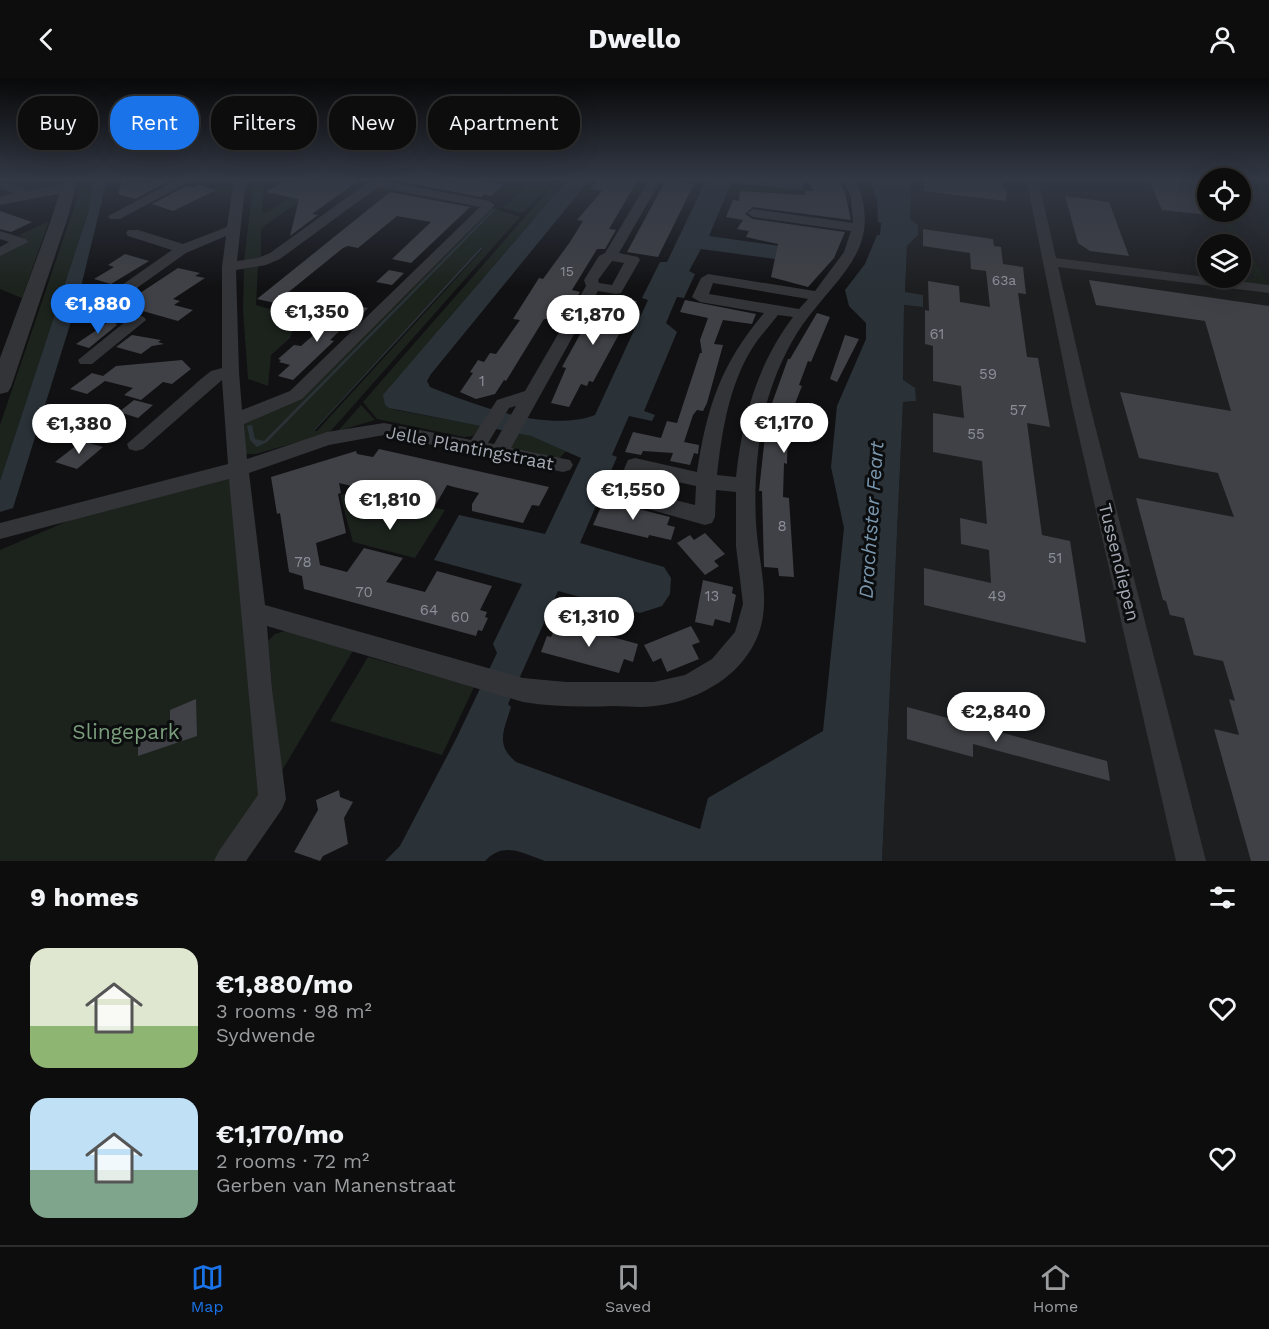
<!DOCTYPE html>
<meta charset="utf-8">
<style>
:root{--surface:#0d0d0e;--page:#1b1b1c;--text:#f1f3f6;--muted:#9a9c9e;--line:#2d2d2e;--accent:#1a73e8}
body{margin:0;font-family:"Work Sans",sans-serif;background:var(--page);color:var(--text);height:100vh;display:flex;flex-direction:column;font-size:22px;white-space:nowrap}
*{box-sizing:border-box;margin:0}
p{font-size:20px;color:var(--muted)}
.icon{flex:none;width:33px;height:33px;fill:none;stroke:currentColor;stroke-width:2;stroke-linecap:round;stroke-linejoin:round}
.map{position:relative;height:783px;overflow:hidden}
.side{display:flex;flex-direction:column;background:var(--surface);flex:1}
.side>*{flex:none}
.top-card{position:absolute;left:18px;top:18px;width:600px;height:54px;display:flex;gap:12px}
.buttons{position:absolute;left:1197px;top:90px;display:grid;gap:12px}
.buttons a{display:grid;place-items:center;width:54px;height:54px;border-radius:50%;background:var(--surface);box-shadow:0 6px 24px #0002,0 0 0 2px var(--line);font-size:30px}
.price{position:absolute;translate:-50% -51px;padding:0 14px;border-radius:21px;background:#fff;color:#222;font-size:20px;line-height:39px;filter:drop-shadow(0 2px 3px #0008)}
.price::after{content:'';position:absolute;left:50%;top:36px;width:18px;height:14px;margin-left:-9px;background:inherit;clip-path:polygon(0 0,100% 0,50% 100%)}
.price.selected{background:var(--accent);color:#fff}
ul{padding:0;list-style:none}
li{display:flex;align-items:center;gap:18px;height:150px;padding:0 30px}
li span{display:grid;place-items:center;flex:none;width:168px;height:120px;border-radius:18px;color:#555}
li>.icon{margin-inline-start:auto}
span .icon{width:72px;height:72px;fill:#fffc;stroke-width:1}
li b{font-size:26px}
h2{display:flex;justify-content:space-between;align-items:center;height:72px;padding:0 30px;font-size:26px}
.pill{padding:0 21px;border-radius:24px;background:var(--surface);box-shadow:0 6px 24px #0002,0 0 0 2px var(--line);font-size:21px;line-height:54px}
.pill.selected{background:var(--accent);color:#fff}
header{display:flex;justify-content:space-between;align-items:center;height:78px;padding:0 30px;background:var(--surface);font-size:27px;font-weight:700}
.tab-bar{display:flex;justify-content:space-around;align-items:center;height:84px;border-top:2px solid var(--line);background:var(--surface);font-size:16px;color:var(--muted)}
.tab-bar a{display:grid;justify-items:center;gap:3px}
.tab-bar .selected{color:var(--accent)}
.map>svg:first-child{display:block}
.built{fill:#1d1e20;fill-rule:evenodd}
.green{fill:#1c231d;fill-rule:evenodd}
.water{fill:#2a3238}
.building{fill:#404146}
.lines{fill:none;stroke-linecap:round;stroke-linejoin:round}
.minor{fill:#333438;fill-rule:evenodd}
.tertiary{fill:#333438;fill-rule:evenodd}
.labels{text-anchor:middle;stroke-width:6;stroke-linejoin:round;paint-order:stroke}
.far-number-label{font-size:14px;fill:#8a8e98}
.number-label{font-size:15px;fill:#8a8e98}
.street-label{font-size:18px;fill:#a3a8b3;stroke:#0c0d0e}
.water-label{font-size:20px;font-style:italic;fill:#7a97ae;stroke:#0c0d0e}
.near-park-label{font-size:21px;fill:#7a9e7c;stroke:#0c0d0e}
</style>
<header><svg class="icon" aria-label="back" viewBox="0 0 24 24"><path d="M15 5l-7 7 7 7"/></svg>Dwello<svg class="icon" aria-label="person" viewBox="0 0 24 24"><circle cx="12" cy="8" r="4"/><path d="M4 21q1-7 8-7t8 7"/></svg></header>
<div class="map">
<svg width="1269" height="783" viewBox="0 0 1269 783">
<rect width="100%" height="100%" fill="#111113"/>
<path class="built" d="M912,100H1269V783H882L903,324L915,323L903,302L904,227L923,229L905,214L907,168L912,162L910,141ZM1208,100H1240V134H1208ZM1208,166H1240V200H1208Z"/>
<g class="green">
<path d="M0,100H61L60,108L29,113L0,102Z"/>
<path d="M84,100H94L89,132L0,403V347Z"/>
<path d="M254,100H265L262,134L266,135L320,100H334L264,148L261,153V181L244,183Z"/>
<path d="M534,100H555L525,133L519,135L501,129L509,125Z"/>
<path d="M559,100H569L449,240L385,327L396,332L482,348L473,358L464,359L377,341L363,324Z"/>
<path d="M1038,100L1091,107L1090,100H1097L1104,113L1039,105Z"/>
<path d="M491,129L520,139L329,355L256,376H245L244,342L298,320ZM480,170L483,171L317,353H314Z"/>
<path d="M1217,134H1226L1269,207L1215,200H1255L1241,175L1240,166H1236Z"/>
<path d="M49,143L22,220L0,211V175L26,162L19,157Z"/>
<path d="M258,188L256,227L297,239L290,260L271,277L268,308L248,301L243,232L244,191Z"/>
<path d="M361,327L375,342L338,353Z"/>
<path d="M517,355L531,358L566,373L558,382L508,371Z"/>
<path d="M232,400L263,715L218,783H0V472L77,439Z"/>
<path d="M358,412L445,432L415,480L353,464L340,417Z"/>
<path d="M288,552L354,571L280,696L268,563L275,556Z"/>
<path d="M368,579L474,609L442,677L330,643Z"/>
</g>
<g class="water">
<path d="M94,100H105L106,106L78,221L13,430L0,434V403L89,132Z"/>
<path d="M569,100H591L431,296L427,303L430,309C475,327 547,355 595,337L648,222L642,220L660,184H667L707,100H783L805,103L801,112L731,105L709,158L787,169L782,182L701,171L689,193L695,196L684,220L677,219L666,245L677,254L644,333L655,337L652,343L629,338L612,377L617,379L580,465L664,489L671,500L670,516L662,528L640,535L558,513L508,626L511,629C504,652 495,667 516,684L700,751L708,720L823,653L844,450L831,389L837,328L866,261V245L849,228L845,212L865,186L877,157H880L881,145L878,144L877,122L868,100H912L910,141L918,147V157L907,168L905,214L923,217V229L904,227L903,302L915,310L916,323L903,324L882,783H545C522,775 504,763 485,783H385L400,768L456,661L497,575L493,566L522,506L434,482L459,437L545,456L581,380L531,358L389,330L385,327L383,317Z"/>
<path d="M493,131L495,132L267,364L257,369L250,362L247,348L252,347L255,361L264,363Z"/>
<path d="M480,170H483L314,353V352Z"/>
</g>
<g class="building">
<path d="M123,100L147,105L156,100L169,103L135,121L118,116Z"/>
<path d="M289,100L323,103L328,100H362L312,136L318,137L290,158L299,121L266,114Z"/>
<path d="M408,100H466L503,107L491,118L484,116L481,119L403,104Z"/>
<path d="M599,100H639L609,151L616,152L605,171H597L572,212L580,214L573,225L560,223L547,241H544L506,303L504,302L495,316L476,321L460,314L473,295L470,294L478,282L484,284L490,275L496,276L520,242L513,241L539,200L543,201L570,164L583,143L577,142L602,113L590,111Z"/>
<path d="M667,100H684L682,104L694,106L658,179L627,174Z"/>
<path d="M807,100H838L845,115L851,142L753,129L745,136L753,141L845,154L834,180L808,209L771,199L778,166L746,159L749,153L737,151L743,142L726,139L733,122L739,123L740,113L805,117V113H813Z"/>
<path d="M924,100L1002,102L1003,110L1006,111V123L924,113Z"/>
<path d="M1148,100H1194L1208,124V137L1162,132Z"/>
<path d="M199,107L216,112L173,133L152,126L186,108L192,110Z"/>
<path d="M390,114L470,129L411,185L392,181L431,144L397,138L358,170L348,168L343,170L275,225L257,221Z"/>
<path d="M1065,118L1109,124L1129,178L1090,173L1078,165Z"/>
<path d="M0,133L32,144L11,154L0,151Z"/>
<path d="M923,151L993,161L994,168L1001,169L1003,186L1023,189L1026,216L1018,215L1027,279L1038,280L1050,349L1027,345L1042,457L1070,463L1086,565L924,527V490L991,505L989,472L961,466L960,440L987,446L982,383L933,374V335L964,340L961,308L933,303V268L925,266V232L929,233L928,203L959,208L960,224L990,229L986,193L971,191L970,175L923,168Z"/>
<path d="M125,176L149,183L111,206L94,201L114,189L108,187Z"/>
<path d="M178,190L200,195L195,198L205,200L173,221L180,223L174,227L193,232L178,243L118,226L128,223Z"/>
<path d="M389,192L404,195L392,207L376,204Z"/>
<path d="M1089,202L1269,228V783H1251L1214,651L1239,657L1229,621L1235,623L1223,583L1194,577L1184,540L1170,537L1166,523L1163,522L1136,420L1234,439L1218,395L1139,380L1120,314L1231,333L1205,243L1096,227Z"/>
<path d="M598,217L637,223L593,304L589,303L587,308L581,306L569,329L551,325L566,290L562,289L588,242L585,241Z"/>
<path d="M685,222L756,236L752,246L723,242L714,266L723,267L707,325L703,333L697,332L693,337L684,364L699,367L698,376L694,375L690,387L670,383L673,375L643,373L641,377L625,374L633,354L661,360L667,343L677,345L700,275H702L700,262L708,240L680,234Z"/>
<path d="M349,226L368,230L357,241L353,240L330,262L334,263L293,302L278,298L290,287L279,284L281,282L278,281L294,267L301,268Z"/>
<path d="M817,235L830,239L811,284L808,283L799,307L802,308L788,343L787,386L784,385L783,419L789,420L794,499L779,498L778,490L764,489L762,413H759L767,339L788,281H790Z"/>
<path d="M113,241L117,247L89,270L76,266Z"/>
<path d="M132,257L161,262L158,264L164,266L152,268L141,276L116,269Z"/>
<path d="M845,257L859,261L837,304L830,301Z"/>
<path d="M182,282L191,291L172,306L163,304L141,322L124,317L133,310L105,303L87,316L70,311L92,295L103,298L116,288Z"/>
<path d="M134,322L153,327L138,340L119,334Z"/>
<path d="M82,363L103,369L77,391L55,384Z"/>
<path d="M379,371L549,409L539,428L532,427L523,445L472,433V426L479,415L454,409L447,407L435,428L339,405L341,415L338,416L346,455L316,465L320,487L347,494L364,470L403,480L386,504L425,514L437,493L492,508L480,532L487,534L485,539L488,540L482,553L478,552L476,558L304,511L302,498L289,494L280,435L277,436L271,399L356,373L357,376L373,379Z"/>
<path d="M604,422L670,439L667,447L675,449L671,462L649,457L648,460L593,447Z"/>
<path d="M705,455L725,476L714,483L719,488L705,497L677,465L690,457L694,462Z"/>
<path d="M703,502L733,509L732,515L736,517L730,545L715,541L713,548L695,544Z"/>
<path d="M558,544L638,566L633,584L624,581L619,595L541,574L547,558L551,559Z"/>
<path d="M691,548L700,564L692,567L699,581L667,594L661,580L653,584L644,567Z"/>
<path d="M196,621L197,658L138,678V661L170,649V632Z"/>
<path d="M907,629L1107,683L1110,703L973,666V679L907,661Z"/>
<path d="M339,712L340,719L353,724L344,740L348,766L323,778L320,783L294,774L318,732L316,722Z"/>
</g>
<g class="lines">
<g class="minor">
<path d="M180,100H196L120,141H110L108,138Z"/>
<path d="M234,100H246L237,183L258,180L270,175L374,100H388L385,103L489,123L495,127L302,321L244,346L247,381L327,354L384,345L471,362L497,322L525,313L586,208L584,202L599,178L605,175L650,100H662L619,175L638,179L640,182L621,215L616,216L598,213L511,370L570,382L573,387L570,392L563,394L384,357L329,367L249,395L265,527L523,600L566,604H654L685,597L712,581L735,554L743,526L736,468V414L716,412L715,439L712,445L705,447L616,422L613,417L628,382L635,380L697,394C707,328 721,286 764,235L700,224L692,219L701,200L708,196L815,213L844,174L851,153L753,139L747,135L753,131L853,145L851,120L843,100H855C885,169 840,195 803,246C787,269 775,296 767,324C757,364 754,405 756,445C759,496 779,540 742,584C721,609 686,625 654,628C641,630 627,628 614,628C583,629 553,629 523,624L267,548L272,610L286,721L282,731L246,783H214L219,773L258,717L229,401L0,461V445L228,386L222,302L143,371L136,373L129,371L127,366L201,301L211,293L222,290V189L226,158L186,175L113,227L144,239L146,242L92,286H80L78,282L126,243L104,235L96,226L99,223L172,172L128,158L126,155L128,152H138L183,166L227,149ZM378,109L480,129L290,313L242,332L239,294L236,192L266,187L280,181ZM612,183L624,185L612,207L599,205L598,202ZM713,205L808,221L799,231L709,216ZM778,237L793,239C757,287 742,341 736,399L717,397C722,351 730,301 757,263C764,254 771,246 778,237ZM516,328L494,366L488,365L509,330ZM641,396L696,408L695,427L635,412Z"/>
<path d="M1026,100H1038L1056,180L1269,207V215L1058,189L1090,328L1206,783H1176L1072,328Z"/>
<path d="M0,103L24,110L26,113L68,106L74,110L68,114L0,127V119L14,115L0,111Z"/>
<path d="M0,153L26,161L28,164L0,178V169L9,164L0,161Z"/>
</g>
<path class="tertiary" d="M64,100H78L68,139L11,309L8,314L0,316V280L52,139Z"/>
</g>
<linearGradient id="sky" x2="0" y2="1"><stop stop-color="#09090a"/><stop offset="0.48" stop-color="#323844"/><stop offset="1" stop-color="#323844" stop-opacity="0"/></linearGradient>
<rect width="1269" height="210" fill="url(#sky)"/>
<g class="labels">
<g class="far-number-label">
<text x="567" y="198">15</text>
<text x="1004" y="207">63a</text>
</g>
<g class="number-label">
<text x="937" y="261">61</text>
<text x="988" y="301">59</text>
<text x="482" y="308">1</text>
<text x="1018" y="337">57</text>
<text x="976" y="361">55</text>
<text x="782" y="453">8</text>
<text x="1055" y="485">51</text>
<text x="303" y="489">78</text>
<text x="364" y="519">70</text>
<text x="712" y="523">13</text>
<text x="997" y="523">49</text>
<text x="429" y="537">64</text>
<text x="460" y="544">60</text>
</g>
<g class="street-label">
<text transform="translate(470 370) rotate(11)" y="6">Jelle Plantingstraat</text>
<text transform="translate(1119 484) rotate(76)" y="6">Tussendiepen</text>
</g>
<g class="water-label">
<text transform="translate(871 442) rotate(-86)" y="7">Drachtster Feart</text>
</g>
<g class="near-park-label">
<text x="126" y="661">Slingepark</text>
</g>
</g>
</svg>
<div class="buttons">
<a><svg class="icon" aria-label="locate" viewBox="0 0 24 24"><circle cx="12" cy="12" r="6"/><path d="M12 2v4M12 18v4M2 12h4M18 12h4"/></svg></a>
<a><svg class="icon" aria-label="layers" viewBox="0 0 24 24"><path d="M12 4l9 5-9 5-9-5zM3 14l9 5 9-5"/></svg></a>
</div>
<b class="price selected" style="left:98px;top:257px">€1,880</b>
<b class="price" style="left:317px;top:265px">€1,350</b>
<b class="price" style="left:593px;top:268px">€1,870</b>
<b class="price" style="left:784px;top:376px">€1,170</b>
<b class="price" style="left:79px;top:377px">€1,380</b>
<b class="price" style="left:633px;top:443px">€1,550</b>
<b class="price" style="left:390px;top:453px">€1,810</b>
<b class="price" style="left:589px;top:570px">€1,310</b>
<b class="price" style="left:996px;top:665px">€2,840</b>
<div class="top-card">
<a class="pill">Buy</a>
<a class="pill selected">Rent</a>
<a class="pill">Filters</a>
<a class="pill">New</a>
<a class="pill">Apartment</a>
</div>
</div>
<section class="side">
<h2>9 homes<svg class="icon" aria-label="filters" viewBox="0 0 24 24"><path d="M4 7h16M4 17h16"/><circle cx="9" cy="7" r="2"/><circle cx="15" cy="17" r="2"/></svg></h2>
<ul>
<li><span style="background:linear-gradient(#dfe7d0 65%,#8fb573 0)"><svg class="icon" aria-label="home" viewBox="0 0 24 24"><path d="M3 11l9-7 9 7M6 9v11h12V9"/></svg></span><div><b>€1,880/mo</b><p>3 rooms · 98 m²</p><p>Sydwende</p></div><svg class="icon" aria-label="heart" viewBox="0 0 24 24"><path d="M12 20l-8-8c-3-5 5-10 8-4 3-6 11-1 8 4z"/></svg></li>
<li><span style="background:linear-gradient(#bfe0f5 60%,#7fa58c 0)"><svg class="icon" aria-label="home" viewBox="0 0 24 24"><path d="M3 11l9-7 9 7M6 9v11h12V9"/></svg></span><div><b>€1,170/mo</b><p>2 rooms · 72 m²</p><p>Gerben van Manenstraat</p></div><svg class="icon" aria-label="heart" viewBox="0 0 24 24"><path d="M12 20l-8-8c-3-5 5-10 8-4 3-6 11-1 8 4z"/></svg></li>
</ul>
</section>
<nav class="tab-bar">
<a class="selected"><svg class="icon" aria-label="map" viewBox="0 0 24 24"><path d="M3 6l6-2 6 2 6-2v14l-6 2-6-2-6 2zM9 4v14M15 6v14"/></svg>Map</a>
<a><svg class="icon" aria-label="saved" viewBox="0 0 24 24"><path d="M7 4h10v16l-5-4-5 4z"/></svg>Saved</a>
<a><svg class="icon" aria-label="home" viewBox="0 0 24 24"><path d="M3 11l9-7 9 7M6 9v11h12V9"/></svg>Home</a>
</nav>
